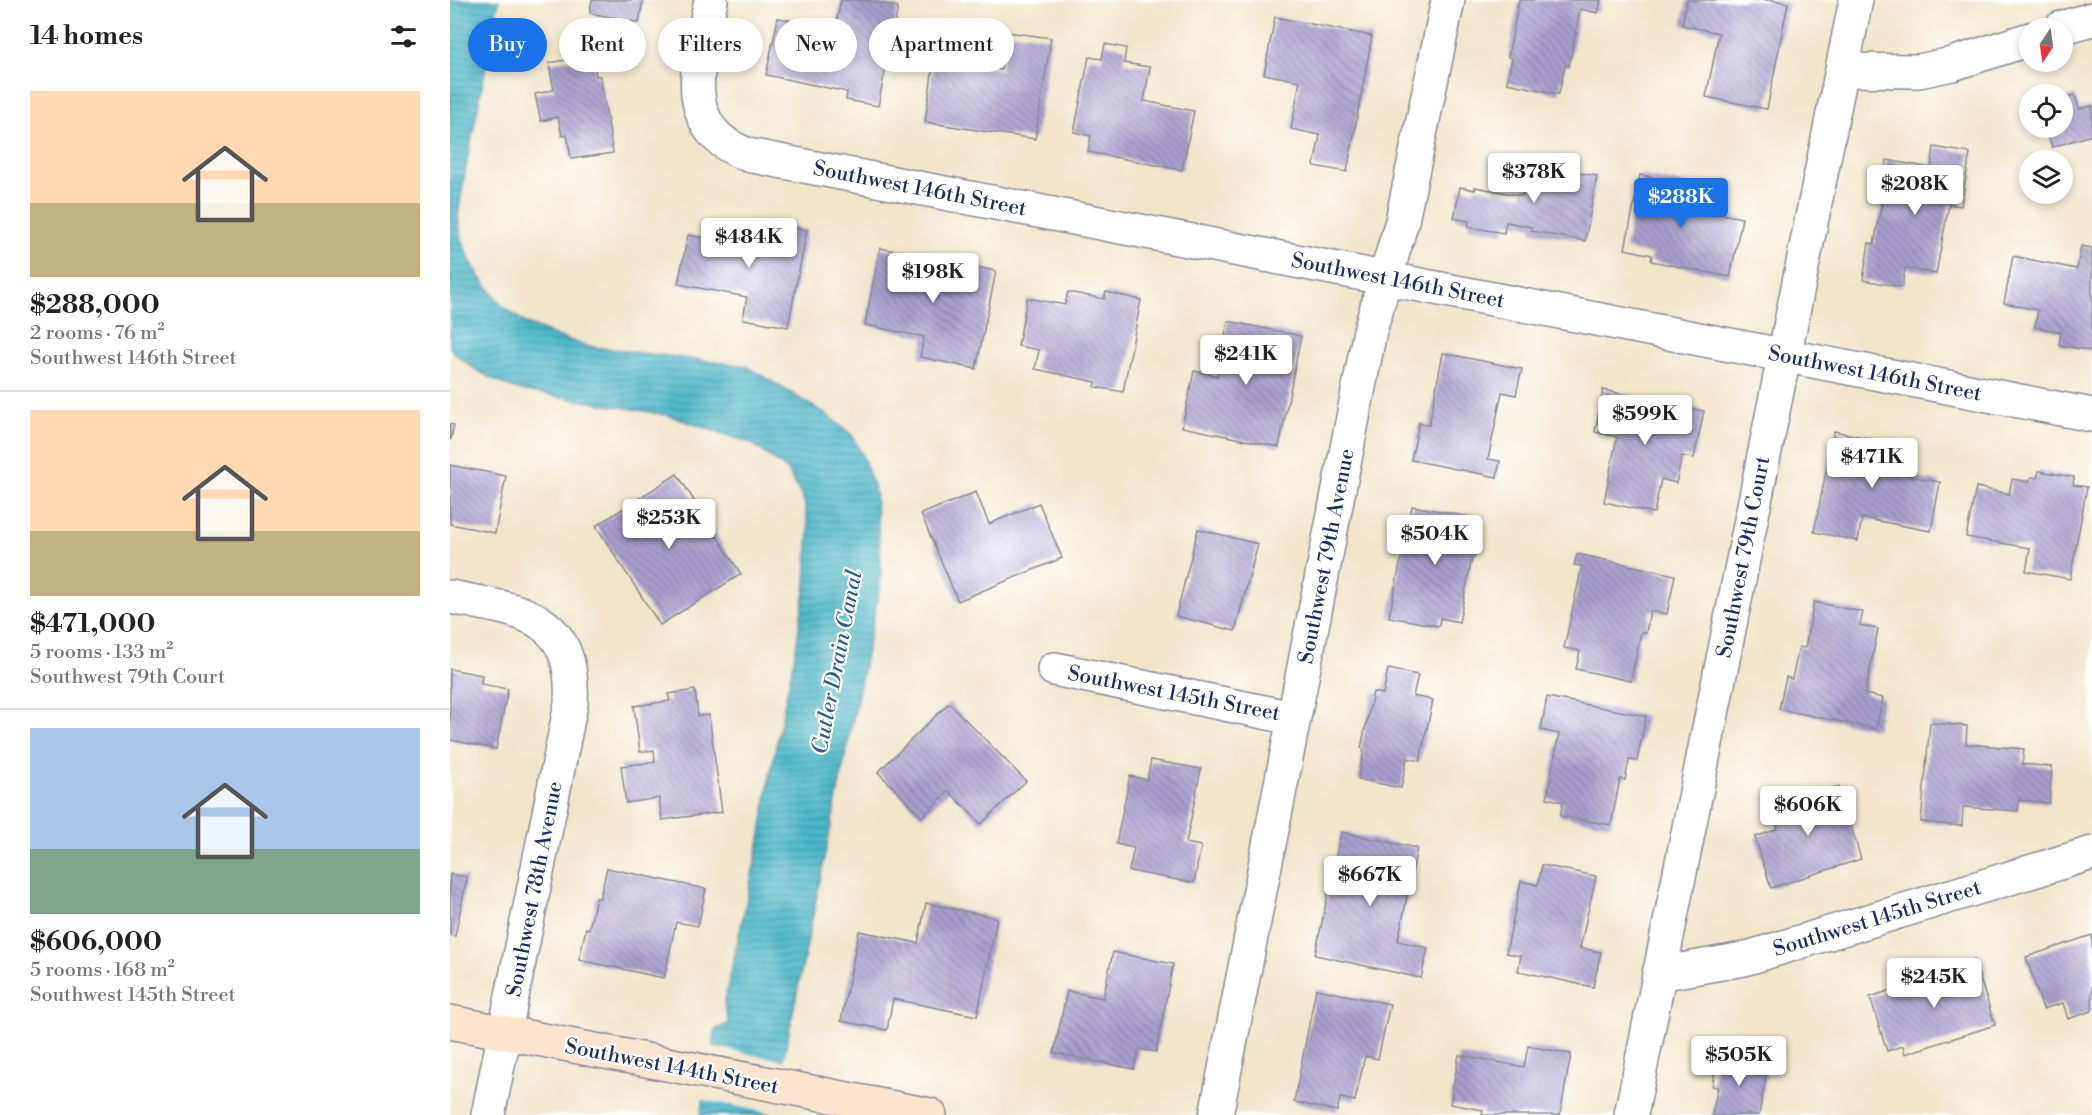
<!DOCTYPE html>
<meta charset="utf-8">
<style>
:root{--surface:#fff;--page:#f6f6f6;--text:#222;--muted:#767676;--line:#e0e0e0;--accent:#1a73e8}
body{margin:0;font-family:"Libre Bodoni",serif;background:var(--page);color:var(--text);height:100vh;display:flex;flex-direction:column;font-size:22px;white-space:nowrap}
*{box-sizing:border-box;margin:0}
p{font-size:20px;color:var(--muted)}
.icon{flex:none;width:33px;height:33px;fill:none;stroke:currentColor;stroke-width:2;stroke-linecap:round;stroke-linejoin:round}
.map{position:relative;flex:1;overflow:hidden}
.sheet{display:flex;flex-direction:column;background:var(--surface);width:450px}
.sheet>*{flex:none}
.guide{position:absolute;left:18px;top:18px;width:570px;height:54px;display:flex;gap:12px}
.needle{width:39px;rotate:193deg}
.tools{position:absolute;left:1569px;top:18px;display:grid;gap:12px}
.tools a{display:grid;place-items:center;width:54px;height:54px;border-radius:50%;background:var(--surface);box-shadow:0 3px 9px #0003;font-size:30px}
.price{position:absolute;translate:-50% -51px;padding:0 14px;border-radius:6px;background:#fff;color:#222;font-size:20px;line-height:39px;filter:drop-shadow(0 2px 3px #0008)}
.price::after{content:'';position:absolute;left:50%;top:36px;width:18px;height:14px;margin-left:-9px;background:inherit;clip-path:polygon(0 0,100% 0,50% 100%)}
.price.selected{background:var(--accent);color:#fff}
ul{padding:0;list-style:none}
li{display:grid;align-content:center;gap:12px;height:318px;padding:0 30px}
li+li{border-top:2px solid var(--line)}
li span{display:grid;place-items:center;height:186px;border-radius:0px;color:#555}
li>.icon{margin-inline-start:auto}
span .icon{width:108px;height:108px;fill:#fffc;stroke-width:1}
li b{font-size:26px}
h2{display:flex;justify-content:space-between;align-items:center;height:72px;padding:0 30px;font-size:26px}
.tag{padding:0 21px;border-radius:27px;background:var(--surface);box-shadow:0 3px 9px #0003;font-size:21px;line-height:54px}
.tag.selected{background:var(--accent);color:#fff}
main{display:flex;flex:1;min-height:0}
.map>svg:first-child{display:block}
.water{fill:url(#water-rules);stroke:#337393;stroke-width:1.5}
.pier{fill:#f1e5ca}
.building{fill:url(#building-back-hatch)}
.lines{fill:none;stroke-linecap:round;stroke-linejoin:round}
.street-casing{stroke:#868a94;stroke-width:36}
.secondary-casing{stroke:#868a94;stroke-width:36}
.street{stroke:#fff;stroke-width:33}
.secondary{stroke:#fbe5cf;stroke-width:33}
.labels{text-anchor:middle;stroke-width:4.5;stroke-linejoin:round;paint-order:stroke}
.street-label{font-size:21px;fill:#1b2f5e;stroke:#fff}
.water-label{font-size:22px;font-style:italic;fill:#2c5f83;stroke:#fff}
</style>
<main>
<section class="sheet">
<h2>14 homes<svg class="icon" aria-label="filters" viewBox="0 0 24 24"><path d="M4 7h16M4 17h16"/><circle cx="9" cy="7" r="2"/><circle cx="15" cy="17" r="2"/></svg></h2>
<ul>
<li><span style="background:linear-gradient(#ffd9b3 60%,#c2b280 0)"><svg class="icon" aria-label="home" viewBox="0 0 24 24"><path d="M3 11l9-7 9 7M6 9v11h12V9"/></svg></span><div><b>$288,000</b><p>2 rooms · 76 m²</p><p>Southwest 146th Street</p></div></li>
<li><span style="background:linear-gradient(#ffd9b3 65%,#c2b280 0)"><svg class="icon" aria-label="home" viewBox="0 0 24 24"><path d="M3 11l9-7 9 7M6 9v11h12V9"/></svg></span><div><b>$471,000</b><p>5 rooms · 133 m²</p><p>Southwest 79th Court</p></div></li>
<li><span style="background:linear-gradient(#a9c7e8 65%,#7fa58c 0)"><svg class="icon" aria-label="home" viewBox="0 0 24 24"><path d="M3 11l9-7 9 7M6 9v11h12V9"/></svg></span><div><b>$606,000</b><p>5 rooms · 168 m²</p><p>Southwest 145th Street</p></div></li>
</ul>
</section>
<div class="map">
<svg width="1642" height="1115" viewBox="0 0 1642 1115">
<defs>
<pattern id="water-rules" width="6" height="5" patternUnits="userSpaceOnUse" patternTransform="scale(1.5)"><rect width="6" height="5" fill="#4bb7c8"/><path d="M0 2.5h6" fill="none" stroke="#3e95a6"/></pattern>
<pattern id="building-back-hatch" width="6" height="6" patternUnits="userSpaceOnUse" patternTransform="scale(1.5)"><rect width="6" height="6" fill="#a89fcd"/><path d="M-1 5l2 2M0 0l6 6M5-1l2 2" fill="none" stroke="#8882aa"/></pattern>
</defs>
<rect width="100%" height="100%" fill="#fff"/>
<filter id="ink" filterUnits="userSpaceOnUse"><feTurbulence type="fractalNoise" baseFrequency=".0167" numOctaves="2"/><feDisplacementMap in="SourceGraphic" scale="12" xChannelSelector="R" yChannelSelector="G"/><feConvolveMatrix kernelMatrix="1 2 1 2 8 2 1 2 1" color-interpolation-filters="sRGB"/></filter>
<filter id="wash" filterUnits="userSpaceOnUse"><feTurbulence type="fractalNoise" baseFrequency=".008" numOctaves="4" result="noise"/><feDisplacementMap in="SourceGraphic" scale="24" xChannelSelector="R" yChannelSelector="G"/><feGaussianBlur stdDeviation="1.35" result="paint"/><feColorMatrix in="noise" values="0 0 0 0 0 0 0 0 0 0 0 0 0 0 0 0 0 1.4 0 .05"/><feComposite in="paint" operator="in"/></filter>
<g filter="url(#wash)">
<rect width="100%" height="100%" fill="#f1e5ca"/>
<path class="water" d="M0,0H49L16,167L8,216L12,241L21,262L31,278L50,304L77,324L107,336L136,346L296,366L376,414L402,435L414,459L425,491L431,566L430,586L322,1115H250L266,1029L277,1025L278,1019L274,1004L311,834L319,780L345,654L356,584L359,531L354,501L337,470L301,443L217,415L64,389C40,378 17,367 0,348Z"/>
<path class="pier" d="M260,1046L335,1061L325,1114L250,1099Z"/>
<g id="blocks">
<g class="building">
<path d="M142,0H193L189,23L140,13Z"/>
<path d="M391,0H414L448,7L428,106L396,100L397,92L316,75L328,18L385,29Z"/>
<path d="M1069,0H1151L1148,13L1130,9L1119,66L1115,65L1109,94L1057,83L1062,58L1058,57Z"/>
<path d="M1237,0H1323L1338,3L1317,109L1256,97L1269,33L1232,25Z"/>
<path d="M825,17L922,36L897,172L864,166L870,135L841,129L850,81L814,74Z"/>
<path d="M557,32L601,38L585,139L475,122L484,60L551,70Z"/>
<path d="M655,44L676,48L674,63L700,67L694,101L744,111L732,170L638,152L641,136L624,132L639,57L652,59Z"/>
<path d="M143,55L146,76H150L163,153L121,159L117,135L112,136L108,117L91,121L85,94L104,90L99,63Z"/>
<path d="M1625,95L1629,109L1642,106V135L1602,147L1596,128H1612V98Z"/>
<path d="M1484,147L1520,153L1511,206L1499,204L1486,274L1455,268L1452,287L1413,280L1419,243L1424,244L1432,203L1429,202L1437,160L1481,168Z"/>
<path d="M1079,164L1147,176L1135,241L1081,231L1082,227L1056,222L1054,233L1018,227L1019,221L1004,218L1010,187L1025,190V187L1072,196Z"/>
<path d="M1190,175L1240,185L1235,207L1292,218L1280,277L1201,261L1202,255L1175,249Z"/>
<path d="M317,222L357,230L338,327L293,319L297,297L228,284L238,235L272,241L275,225L315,233Z"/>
<path d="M1631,246L1642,248V351L1609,345L1611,332L1585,327L1588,310L1554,303L1563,256L1627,269Z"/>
<path d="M430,248L546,271L526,369L470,357L474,337L415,325Z"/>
<path d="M618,292L654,299L656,292L691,300L673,392L645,387L646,382L585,369L589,350L568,346L577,298L615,305Z"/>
<path d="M778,321L851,336L829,447L732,427L744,371L767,376Z"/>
<path d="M993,353L1072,369L1066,395L1052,392L1038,459L1050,461L1047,477L961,460L969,423L979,425Z"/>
<path d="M1153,390L1254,411L1244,458L1232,456L1226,483L1211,479L1204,513L1154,502L1167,437L1145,432Z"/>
<path d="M0,424L4,425L1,439H0Z"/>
<path d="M1384,431L1432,441L1430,451L1462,457L1458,476L1490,482L1481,531L1412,518L1408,541L1364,532Z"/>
<path d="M0,465L56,476L45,533L0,524Z"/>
<path d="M1589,471L1624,477L1623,485L1637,487L1620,579L1576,571L1580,548L1516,537L1526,487L1559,494L1562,479L1579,482L1581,477L1587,478Z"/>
<path d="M227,474L291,574L210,625L146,526Z"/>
<path d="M526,492L539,524L589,503L612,558L508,601L471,514Z"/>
<path d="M962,506L1032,519L1024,558H1022L1009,622L990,618L989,626L939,617Z"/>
<path d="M748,529L808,544L785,631L726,616Z"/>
<path d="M1127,554L1225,575L1217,614L1200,611L1196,633L1191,632L1181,681L1126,669L1130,651L1114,648L1132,566L1124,565Z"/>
<path d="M1364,602L1413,612L1410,625L1428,629L1415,694L1433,698L1426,729L1329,709L1336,677L1342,679L1349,647L1355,648Z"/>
<path d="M0,669L32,675L31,684L58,689L46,749L0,740Z"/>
<path d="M938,669L968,675L963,696L983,700L970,761L957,758L951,788L908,779L914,749L911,748L923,692L933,694Z"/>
<path d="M245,690L248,716L259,715L272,812L212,820L209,798L176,803L171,766L205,762L204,750L190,752L184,706L220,701L218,694Z"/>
<path d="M1097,697L1196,716L1187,761L1179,760L1175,780L1170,779L1161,825L1110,816L1113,802L1097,798L1109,734L1091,730Z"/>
<path d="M499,703L576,781L531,824L499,791L472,817L428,772Z"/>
<path d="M1480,723L1517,726L1516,744L1574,749L1572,764L1602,767L1599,803L1569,800L1568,811L1513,807L1512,826L1471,822Z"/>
<path d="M701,760L751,769L736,843L751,846L744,883L679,871L684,848L666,844L680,776L697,780Z"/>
<path d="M1389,786L1411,859L1321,888L1305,837L1328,829L1320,804L1360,791L1361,794Z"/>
<path d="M891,832L967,848L948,941L978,948L971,978L865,955Z"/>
<path d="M1092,865L1146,876L1130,948L1151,952L1143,987L1068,971L1071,956L1056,953L1071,881L1088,885Z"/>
<path d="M157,868L256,889L248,926L226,922L214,978L129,960L136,928L139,929L146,898H150Z"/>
<path d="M0,874L17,877L5,936L0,935Z"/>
<path d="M476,903L547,918L527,1016L443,999L437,1030L391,1021L409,931L468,943Z"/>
<path d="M1642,935V1011L1618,1019L1613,1003L1593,1009L1576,957Z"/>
<path d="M663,952L723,964L706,1052L689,1049L684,1069L604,1053L617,991L653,998Z"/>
<path d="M1524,960L1545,1025L1455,1054L1453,1046L1437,1051L1420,997L1488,975L1487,971Z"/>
<path d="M866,989L940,1004L928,1059L915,1056L905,1101L890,1098L887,1111L844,1102Z"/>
<path d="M1078,1046L1121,1054L1110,1115H1032L1033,1110L1000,1104L1009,1055L1074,1067Z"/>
<path d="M1268,1055L1318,1065L1309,1115H1262L1268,1087L1262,1086Z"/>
</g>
</g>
</g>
<g filter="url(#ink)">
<use href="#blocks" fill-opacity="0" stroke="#868a94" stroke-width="1.5"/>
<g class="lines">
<defs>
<g id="street">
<path d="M261,0C249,58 225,129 298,155L1642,415"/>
<path d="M1611,28L1642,19"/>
<path d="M1393,70L1469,71L1502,64L1580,39"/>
<path d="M0,597C72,611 126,614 121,704L38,1115"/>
<path d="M604,669L843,718"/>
<path d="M1209,974L1294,959L1642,853"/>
<path d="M766,1115L920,331L952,221L998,0"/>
<path d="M1181,1115L1406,0"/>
</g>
<path id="secondary" d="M0,1022L480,1115"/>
</defs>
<use href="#street" class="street-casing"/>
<use href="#secondary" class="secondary-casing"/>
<use href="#street" class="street"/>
<use href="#secondary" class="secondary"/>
</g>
</g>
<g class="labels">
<g class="street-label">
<text transform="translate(470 188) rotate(11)" y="7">Southwest 146th Street</text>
<text transform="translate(948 280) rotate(11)" y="7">Southwest 146th Street</text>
<text transform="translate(1425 373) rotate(11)" y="7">Southwest 146th Street</text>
<text transform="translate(876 556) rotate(-79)" y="7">Southwest 79th Avenue</text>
<text transform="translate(1293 557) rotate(-79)" y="7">Southwest 79th Court</text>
<text transform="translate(724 693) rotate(11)" y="7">Southwest 145th Street</text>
<text transform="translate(84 889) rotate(-79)" y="7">Southwest 78th Avenue</text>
<text transform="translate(1427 918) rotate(-17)" y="7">Southwest 145th Street</text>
<text transform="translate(222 1066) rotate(11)" y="7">Southwest 144th Street</text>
</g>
<g class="water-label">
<text transform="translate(386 662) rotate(-79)" y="8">Cutler Drain Canal</text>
</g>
</g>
</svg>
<div class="tools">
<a><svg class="needle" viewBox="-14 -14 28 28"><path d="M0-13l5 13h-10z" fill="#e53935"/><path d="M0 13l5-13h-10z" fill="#767676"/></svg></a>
<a><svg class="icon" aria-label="locate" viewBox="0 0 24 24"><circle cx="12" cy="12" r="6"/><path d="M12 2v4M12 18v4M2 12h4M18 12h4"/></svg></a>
<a><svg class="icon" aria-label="layers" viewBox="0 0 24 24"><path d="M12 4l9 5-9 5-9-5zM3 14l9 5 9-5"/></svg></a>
</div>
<b class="price" style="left:1084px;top:204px">$378K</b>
<b class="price" style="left:1465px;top:216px">$208K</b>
<b class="price selected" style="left:1231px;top:229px">$288K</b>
<b class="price" style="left:299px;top:269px">$484K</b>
<b class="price" style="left:483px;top:304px">$198K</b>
<b class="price" style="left:796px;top:386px">$241K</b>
<b class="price" style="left:1195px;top:446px">$599K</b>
<b class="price" style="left:1422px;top:489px">$471K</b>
<b class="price" style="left:219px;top:550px">$253K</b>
<b class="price" style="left:985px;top:566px">$504K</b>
<b class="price" style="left:1358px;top:837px">$606K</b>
<b class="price" style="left:920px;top:907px">$667K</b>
<b class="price" style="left:1484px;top:1009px">$245K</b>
<b class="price" style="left:1289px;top:1087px">$505K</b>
<div class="guide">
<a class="tag selected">Buy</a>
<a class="tag">Rent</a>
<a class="tag">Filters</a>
<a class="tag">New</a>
<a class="tag">Apartment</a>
</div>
</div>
</main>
